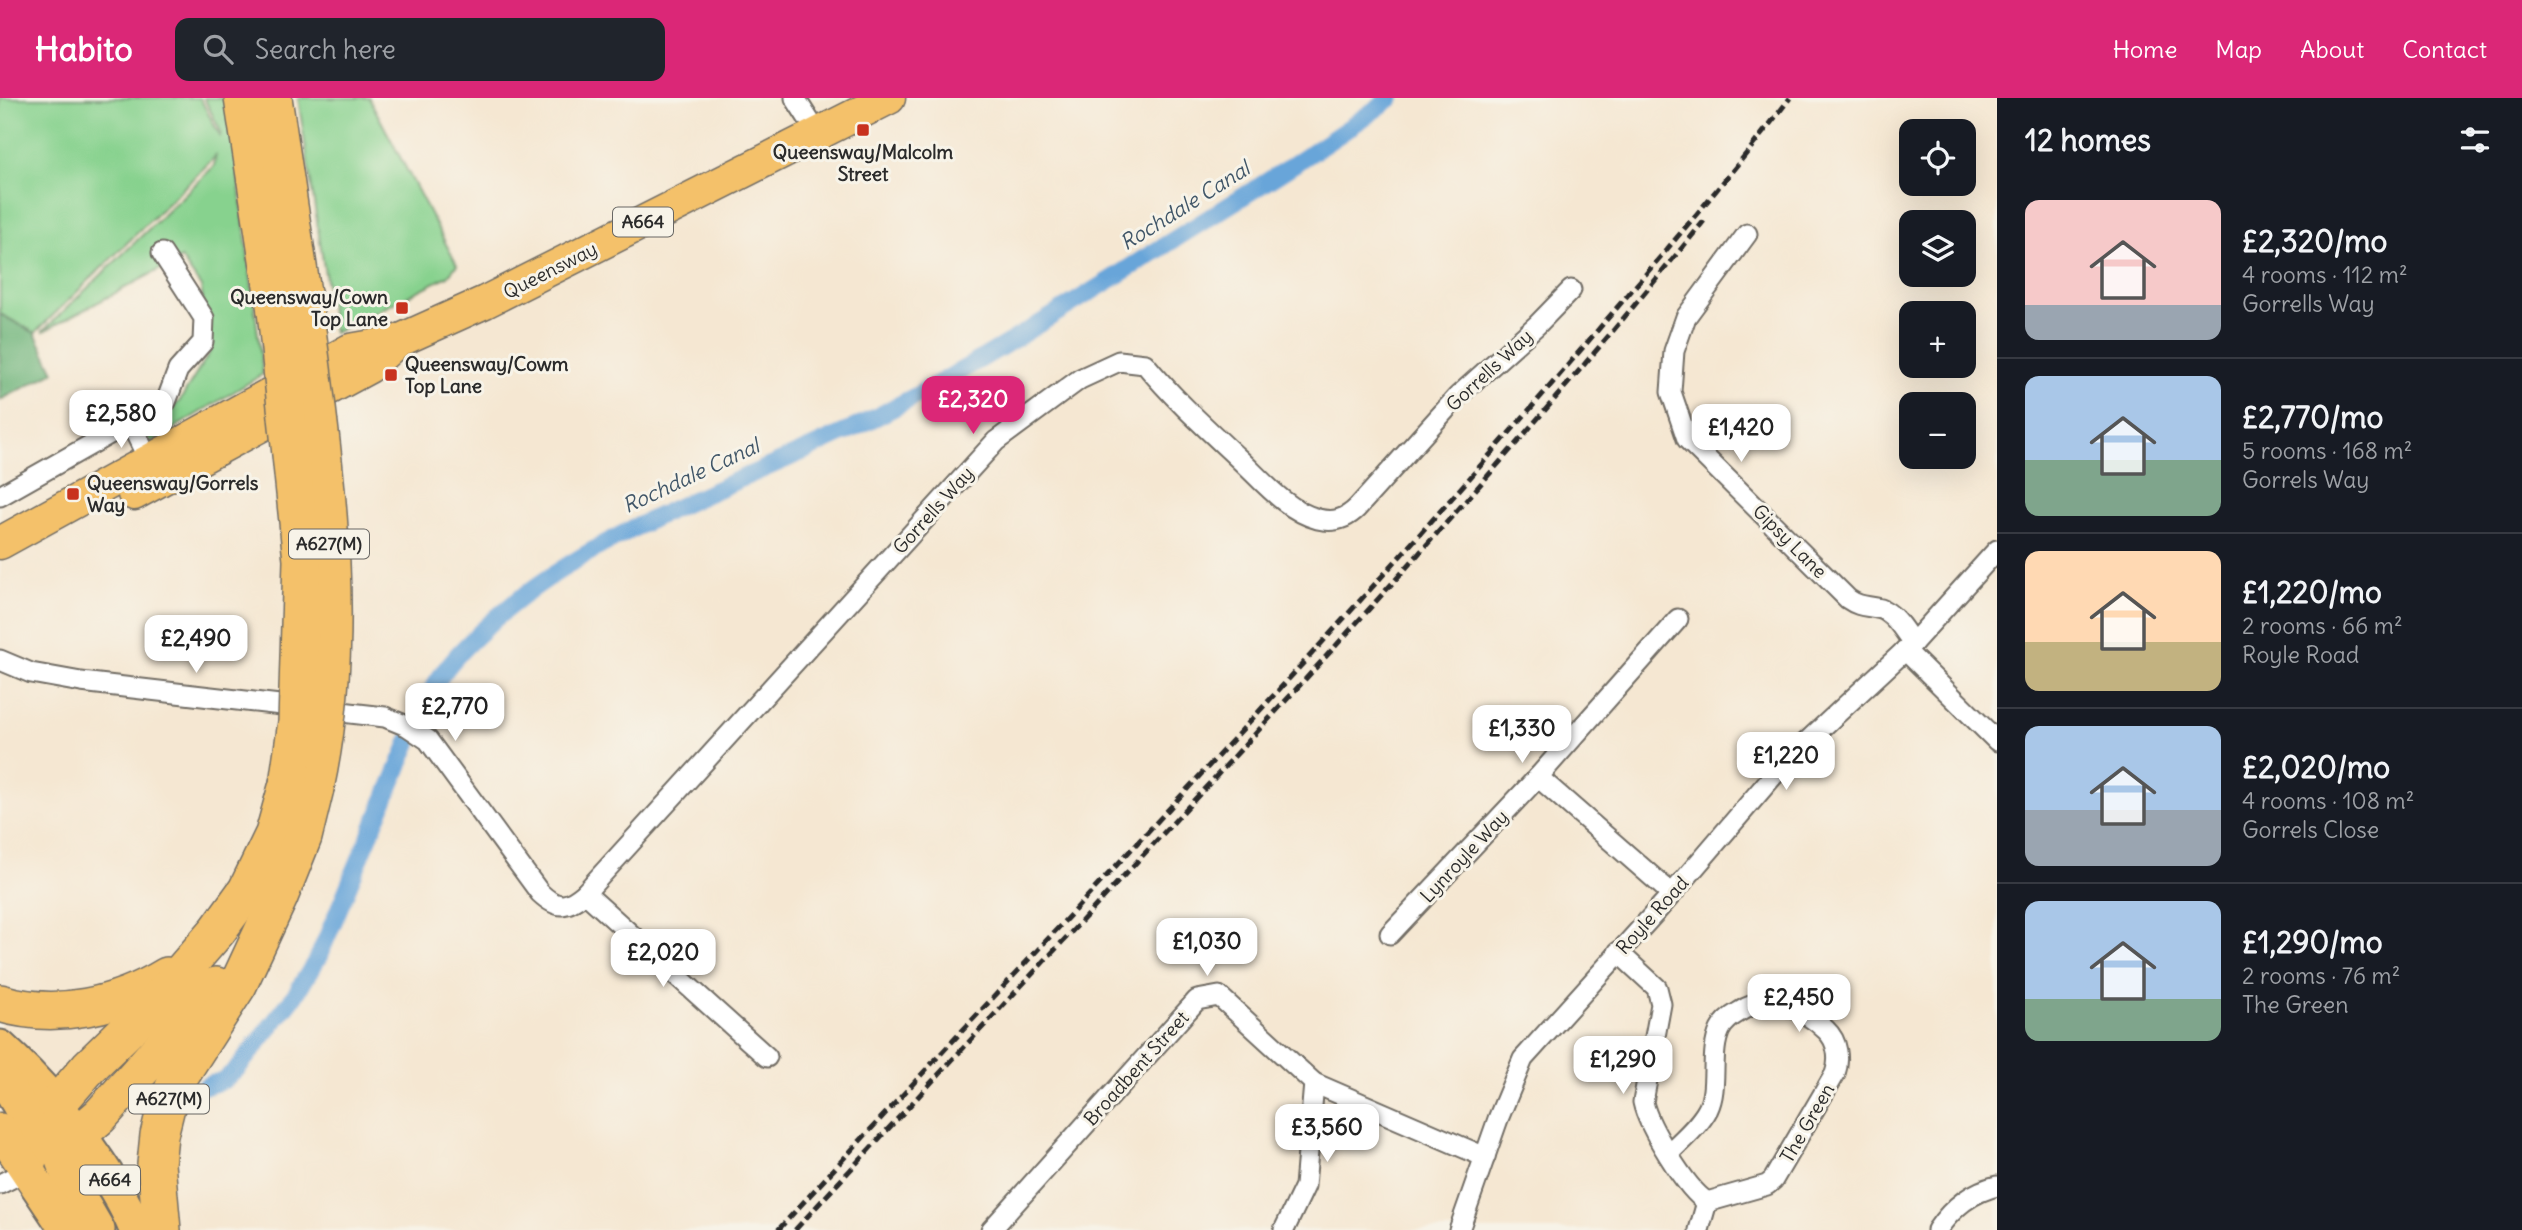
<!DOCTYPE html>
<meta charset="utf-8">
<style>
:root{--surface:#171b24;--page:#20242c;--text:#f1f3f6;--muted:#9ea1a6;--line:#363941;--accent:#db2777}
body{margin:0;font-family:Delius,sans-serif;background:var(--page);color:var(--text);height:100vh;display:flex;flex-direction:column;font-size:26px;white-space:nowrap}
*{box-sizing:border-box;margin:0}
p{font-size:23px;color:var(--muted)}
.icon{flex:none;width:38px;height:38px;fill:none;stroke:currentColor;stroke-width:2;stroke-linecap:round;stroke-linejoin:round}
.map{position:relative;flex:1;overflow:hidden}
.side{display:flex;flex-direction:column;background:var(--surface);width:525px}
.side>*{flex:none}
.buttons{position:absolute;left:1899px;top:21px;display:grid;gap:14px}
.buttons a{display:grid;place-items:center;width:77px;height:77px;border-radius:14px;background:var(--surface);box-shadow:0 7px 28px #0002;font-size:35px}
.price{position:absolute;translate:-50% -60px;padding:0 16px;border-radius:14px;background:#fff;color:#222;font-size:23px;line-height:46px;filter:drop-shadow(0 2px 4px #0008)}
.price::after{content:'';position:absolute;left:50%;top:42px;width:21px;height:16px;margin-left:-10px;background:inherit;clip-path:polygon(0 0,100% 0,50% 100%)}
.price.active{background:var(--accent);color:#fff}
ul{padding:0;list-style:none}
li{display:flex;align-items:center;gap:21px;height:175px;padding:0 28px}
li+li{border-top:2px solid var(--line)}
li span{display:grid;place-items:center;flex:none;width:196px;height:140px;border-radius:14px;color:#555}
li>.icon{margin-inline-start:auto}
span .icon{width:84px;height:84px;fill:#fffc;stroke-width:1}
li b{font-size:30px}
h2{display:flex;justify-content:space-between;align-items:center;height:84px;padding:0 28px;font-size:30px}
header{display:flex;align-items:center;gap:42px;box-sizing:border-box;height:98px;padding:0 35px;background:var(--accent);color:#fff}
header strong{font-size:33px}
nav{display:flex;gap:38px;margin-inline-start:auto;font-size:24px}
.search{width:490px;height:63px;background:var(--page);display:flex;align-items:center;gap:18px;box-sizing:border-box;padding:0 24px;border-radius:14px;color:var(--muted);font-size:26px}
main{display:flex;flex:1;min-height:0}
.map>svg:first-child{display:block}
.green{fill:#87d28e;stroke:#597e5c;stroke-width:2}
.forest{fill:#6db479;stroke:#4c7052;stroke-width:2}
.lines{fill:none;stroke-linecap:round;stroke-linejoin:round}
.canal{stroke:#68a5d9;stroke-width:18}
.minor-casing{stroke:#726d65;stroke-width:23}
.primary-casing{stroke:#726d65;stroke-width:35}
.trunk-casing{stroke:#726d65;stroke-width:37}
.motorway-casing{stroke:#726d65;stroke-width:40}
.minor{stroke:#fff;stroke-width:19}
.primary{stroke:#f4c16a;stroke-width:32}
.trunk{stroke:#f4c16a;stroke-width:33}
.motorway{stroke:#f4c16a;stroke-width:37}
.rail{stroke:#2b2b2b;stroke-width:5;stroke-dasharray:10 5;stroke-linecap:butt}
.motorway-bridge-casing{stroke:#726d65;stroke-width:40;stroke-linecap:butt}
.motorway-bridge{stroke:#f4c16a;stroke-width:37}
.poi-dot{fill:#c8321e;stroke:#f7f3e8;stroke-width:2.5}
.labels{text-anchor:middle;stroke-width:6;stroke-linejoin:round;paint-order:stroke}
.shield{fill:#f7f3e8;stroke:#686764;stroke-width:2}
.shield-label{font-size:18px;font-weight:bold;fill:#2b2b2b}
.poi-label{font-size:19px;font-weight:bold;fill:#2b2b2b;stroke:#f7f3e8;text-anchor:start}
.street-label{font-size:19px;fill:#2b2b2b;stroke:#f7f3e8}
.water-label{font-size:21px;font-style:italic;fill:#405668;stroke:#f7f3e8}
</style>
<header>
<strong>Habito</strong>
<div class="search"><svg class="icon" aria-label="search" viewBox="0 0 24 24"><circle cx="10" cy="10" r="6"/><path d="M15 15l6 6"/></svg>Search here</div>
<nav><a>Home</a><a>Map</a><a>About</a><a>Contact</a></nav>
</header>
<main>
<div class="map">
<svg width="1997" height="1132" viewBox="0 0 1997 1132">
<rect width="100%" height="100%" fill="#f7f3e8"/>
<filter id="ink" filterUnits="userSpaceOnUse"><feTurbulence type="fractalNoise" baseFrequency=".0143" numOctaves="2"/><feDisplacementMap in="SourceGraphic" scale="14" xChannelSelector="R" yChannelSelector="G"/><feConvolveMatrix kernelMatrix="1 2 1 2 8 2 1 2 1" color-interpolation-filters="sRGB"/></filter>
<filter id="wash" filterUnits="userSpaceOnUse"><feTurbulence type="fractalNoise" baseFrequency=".00686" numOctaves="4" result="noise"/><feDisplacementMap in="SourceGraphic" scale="28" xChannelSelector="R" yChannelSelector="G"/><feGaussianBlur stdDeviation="1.57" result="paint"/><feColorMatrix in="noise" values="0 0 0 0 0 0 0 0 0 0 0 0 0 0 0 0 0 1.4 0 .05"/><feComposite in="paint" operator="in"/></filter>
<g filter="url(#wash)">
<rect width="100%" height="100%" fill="#f5e7d2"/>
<g class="green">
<path d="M0,0H200L220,38L221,34L204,0H228L263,276L151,344L144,331L179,304L211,252L201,189L181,160L42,234L214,68L216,56L214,60L35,235L0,216Z"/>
<path d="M298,0H369L457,167L448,178L334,235Z"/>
</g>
<path class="forest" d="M0,216L35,235L54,274L0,302Z"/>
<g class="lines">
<path class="canal" d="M206,988L224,982L237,971L294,899L319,858L429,597C448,563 467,546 496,520C608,423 750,384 880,317C975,268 1065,210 1156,153C1235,103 1316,55 1391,0"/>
</g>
</g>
<g filter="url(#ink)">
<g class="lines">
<defs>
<g id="minor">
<path d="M795,0L818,36"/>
<path d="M1747,136L1686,219L1674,253L1671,294L1687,341L1848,501C1861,510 1867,507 1881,511C1895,516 1904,533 1913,545"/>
<path d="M130,324L153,371"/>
<path d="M0,398L166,304L178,272L203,244L204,220L162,155"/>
<path d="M1905,552L1997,643"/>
<path d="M0,562L31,575L81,584L385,619L407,628L428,642L540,795C558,812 567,810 585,795L996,343L1080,281L1119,263L1145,266C1173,300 1205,329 1237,359C1260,380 1286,413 1318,421C1334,425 1346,421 1357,410L1458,298L1537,227L1571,192"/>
<path d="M1538,679L1672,796"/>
<path d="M585,795L767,959"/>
<path d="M1390,836L1538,679L1678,521"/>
<path d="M1618,854L1657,890L1661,906L1643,1004C1648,1028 1686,1091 1707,1104L1767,1087L1773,1082L1835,976C1840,962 1838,943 1826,932C1803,910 1768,894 1739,914C1732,918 1724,924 1720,932C1709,956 1719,988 1708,1011C1699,1028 1682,1042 1669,1055"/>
<path d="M0,1086L28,1072"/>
<path d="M991,1132L1197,902L1219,898L1314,985L1485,1059"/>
<path d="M1284,1132L1305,1088L1314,985"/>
<path d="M1459,1132L1498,1021L1523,961L1672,796L1785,664L1913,545L1997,452"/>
<path d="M1699,1132L1707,1104"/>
<path d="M1937,1132C1952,1110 1971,1094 1997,1088"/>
</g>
<g id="primary">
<path d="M134,396L369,269L395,245"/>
<path d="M0,445L350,252L396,244L485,204L889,0"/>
</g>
<g id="trunk">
<path d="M0,949C40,985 69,1021 99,1065C113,1086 127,1108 136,1132"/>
<path d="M0,980C23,1007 37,1036 28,1072"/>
<path d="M57,1006C44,1045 79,1099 98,1132"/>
<path d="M0,1032L67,1132"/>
</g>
<g id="motorway">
<path d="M243,0L276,213"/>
<path d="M273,0L303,202"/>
<path d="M0,905C56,922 118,908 167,878"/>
<path d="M57,1006L89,969L155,905L218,832L247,792L274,736L288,686"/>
<path d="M79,1036L100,1018L216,888"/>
<path d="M162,1132L156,1066L159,1037L166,1009L177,982L238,887L279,799L303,739L315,690"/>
</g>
</defs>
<use href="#minor" class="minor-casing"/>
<use href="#primary" class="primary-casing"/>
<use href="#trunk" class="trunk-casing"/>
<use href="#motorway" class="motorway-casing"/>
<use href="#minor" class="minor"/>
<use href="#primary" class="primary"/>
<use href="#trunk" class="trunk"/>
<use href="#motorway" class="motorway"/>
<g class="rail">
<path d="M778,1132C1047,838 1326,551 1585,247C1655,165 1725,85 1790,0"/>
<path d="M795,1132C1101,798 1418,474 1704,123"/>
</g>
<defs>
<g id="motorway-bridge">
<path d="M303,202C324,363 350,529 315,690"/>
<path d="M276,213L302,462L297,624L288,686"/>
</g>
</defs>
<use href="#motorway-bridge" class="motorway-bridge-casing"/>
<use href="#motorway-bridge" class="motorway-bridge"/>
</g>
</g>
<g class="poi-dot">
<rect x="856" y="25" width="14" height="14" rx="3.5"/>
<rect x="395" y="203" width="14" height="14" rx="3.5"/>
<rect x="384" y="270" width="14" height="14" rx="3.5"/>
<rect x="66" y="389" width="14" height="14" rx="3.5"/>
</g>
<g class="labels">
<g class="shield">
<rect x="613" y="109.5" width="60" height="29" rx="5"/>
<rect x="289" y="431.5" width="80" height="29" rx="5"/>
<rect x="129" y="986.5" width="80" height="29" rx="5"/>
<rect x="80" y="1067.5" width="60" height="29" rx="5"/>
</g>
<g class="shield-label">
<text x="643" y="130">A664</text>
<text x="329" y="452">A627(M)</text>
<text x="169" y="1007">A627(M)</text>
<text x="110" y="1088">A664</text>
</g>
<g class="poi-label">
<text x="863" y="61" text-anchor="middle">Queensway/Malcolm<tspan x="863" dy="22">Street</tspan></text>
<text x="388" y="206" text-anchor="end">Queensway/Cown<tspan x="388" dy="22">Top Lane</tspan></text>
<text x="405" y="273">Queensway/Cowm<tspan x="405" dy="22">Top Lane</tspan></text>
<text x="87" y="392">Queensway/Gorrels<tspan x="87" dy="22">Way</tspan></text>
</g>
<g class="street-label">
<text transform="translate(550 172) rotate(-27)" y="7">Queensway</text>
<text transform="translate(1489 272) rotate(-43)" y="7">Gorrells Way</text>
<text transform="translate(933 412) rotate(-48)" y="7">Gorrells Way</text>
<text transform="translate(1790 443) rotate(45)" y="7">Gipsy Lane</text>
<text transform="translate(1464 758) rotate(-47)" y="7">Lynroyle Way</text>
<text transform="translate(1652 817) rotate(-48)" y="7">Royle Road</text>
<text transform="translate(1136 970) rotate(-48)" y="7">Broadbent Street</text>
<text transform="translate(1807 1025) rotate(-60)" y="7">The Green</text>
</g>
<g class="water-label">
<text transform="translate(1185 108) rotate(-32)" y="7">Rochdale Canal</text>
<text transform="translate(691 378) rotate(-25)" y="7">Rochdale Canal</text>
</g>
</g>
</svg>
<div class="buttons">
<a><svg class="icon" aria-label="locate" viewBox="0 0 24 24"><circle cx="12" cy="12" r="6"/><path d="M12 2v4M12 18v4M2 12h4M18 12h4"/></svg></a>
<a><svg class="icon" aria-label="layers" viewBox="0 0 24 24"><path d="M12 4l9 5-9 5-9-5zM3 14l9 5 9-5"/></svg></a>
<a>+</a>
<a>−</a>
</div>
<b class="price active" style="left:973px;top:338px">£2,320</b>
<b class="price" style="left:121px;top:352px">£2,580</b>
<b class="price" style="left:1741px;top:366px">£1,420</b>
<b class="price" style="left:196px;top:577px">£2,490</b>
<b class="price" style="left:455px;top:645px">£2,770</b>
<b class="price" style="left:1522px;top:667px">£1,330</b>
<b class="price" style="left:1786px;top:694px">£1,220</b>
<b class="price" style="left:1207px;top:880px">£1,030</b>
<b class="price" style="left:663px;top:891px">£2,020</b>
<b class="price" style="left:1799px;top:936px">£2,450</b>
<b class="price" style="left:1623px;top:998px">£1,290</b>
<b class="price" style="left:1327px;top:1066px">£3,560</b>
</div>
<section class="side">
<h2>12 homes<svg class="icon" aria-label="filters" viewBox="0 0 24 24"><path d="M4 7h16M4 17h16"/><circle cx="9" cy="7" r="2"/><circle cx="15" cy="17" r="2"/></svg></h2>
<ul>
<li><span style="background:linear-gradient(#f6c9c9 75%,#9aa5b1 0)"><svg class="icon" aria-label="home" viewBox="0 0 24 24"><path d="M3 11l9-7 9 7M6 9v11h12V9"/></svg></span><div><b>£2,320/mo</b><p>4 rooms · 112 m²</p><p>Gorrells Way</p></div></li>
<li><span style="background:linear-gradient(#a9c7e8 60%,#7fa58c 0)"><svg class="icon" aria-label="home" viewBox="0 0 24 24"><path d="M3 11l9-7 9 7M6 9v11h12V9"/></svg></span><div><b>£2,770/mo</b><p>5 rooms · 168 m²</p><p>Gorrels Way</p></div></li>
<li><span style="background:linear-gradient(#ffd9b3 65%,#c2b280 0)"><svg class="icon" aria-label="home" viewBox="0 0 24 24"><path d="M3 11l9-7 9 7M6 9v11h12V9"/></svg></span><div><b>£1,220/mo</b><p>2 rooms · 66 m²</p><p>Royle Road</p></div></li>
<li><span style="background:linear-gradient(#a9c7e8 60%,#9aa5b1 0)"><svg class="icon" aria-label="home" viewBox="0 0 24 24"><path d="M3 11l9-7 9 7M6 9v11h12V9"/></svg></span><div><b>£2,020/mo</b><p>4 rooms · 108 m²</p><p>Gorrels Close</p></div></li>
<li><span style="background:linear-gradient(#a9c7e8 70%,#7fa58c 0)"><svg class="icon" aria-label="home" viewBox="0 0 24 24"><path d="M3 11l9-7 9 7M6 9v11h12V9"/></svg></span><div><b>£1,290/mo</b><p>2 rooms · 76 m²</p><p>The Green</p></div></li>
</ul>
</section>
</main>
